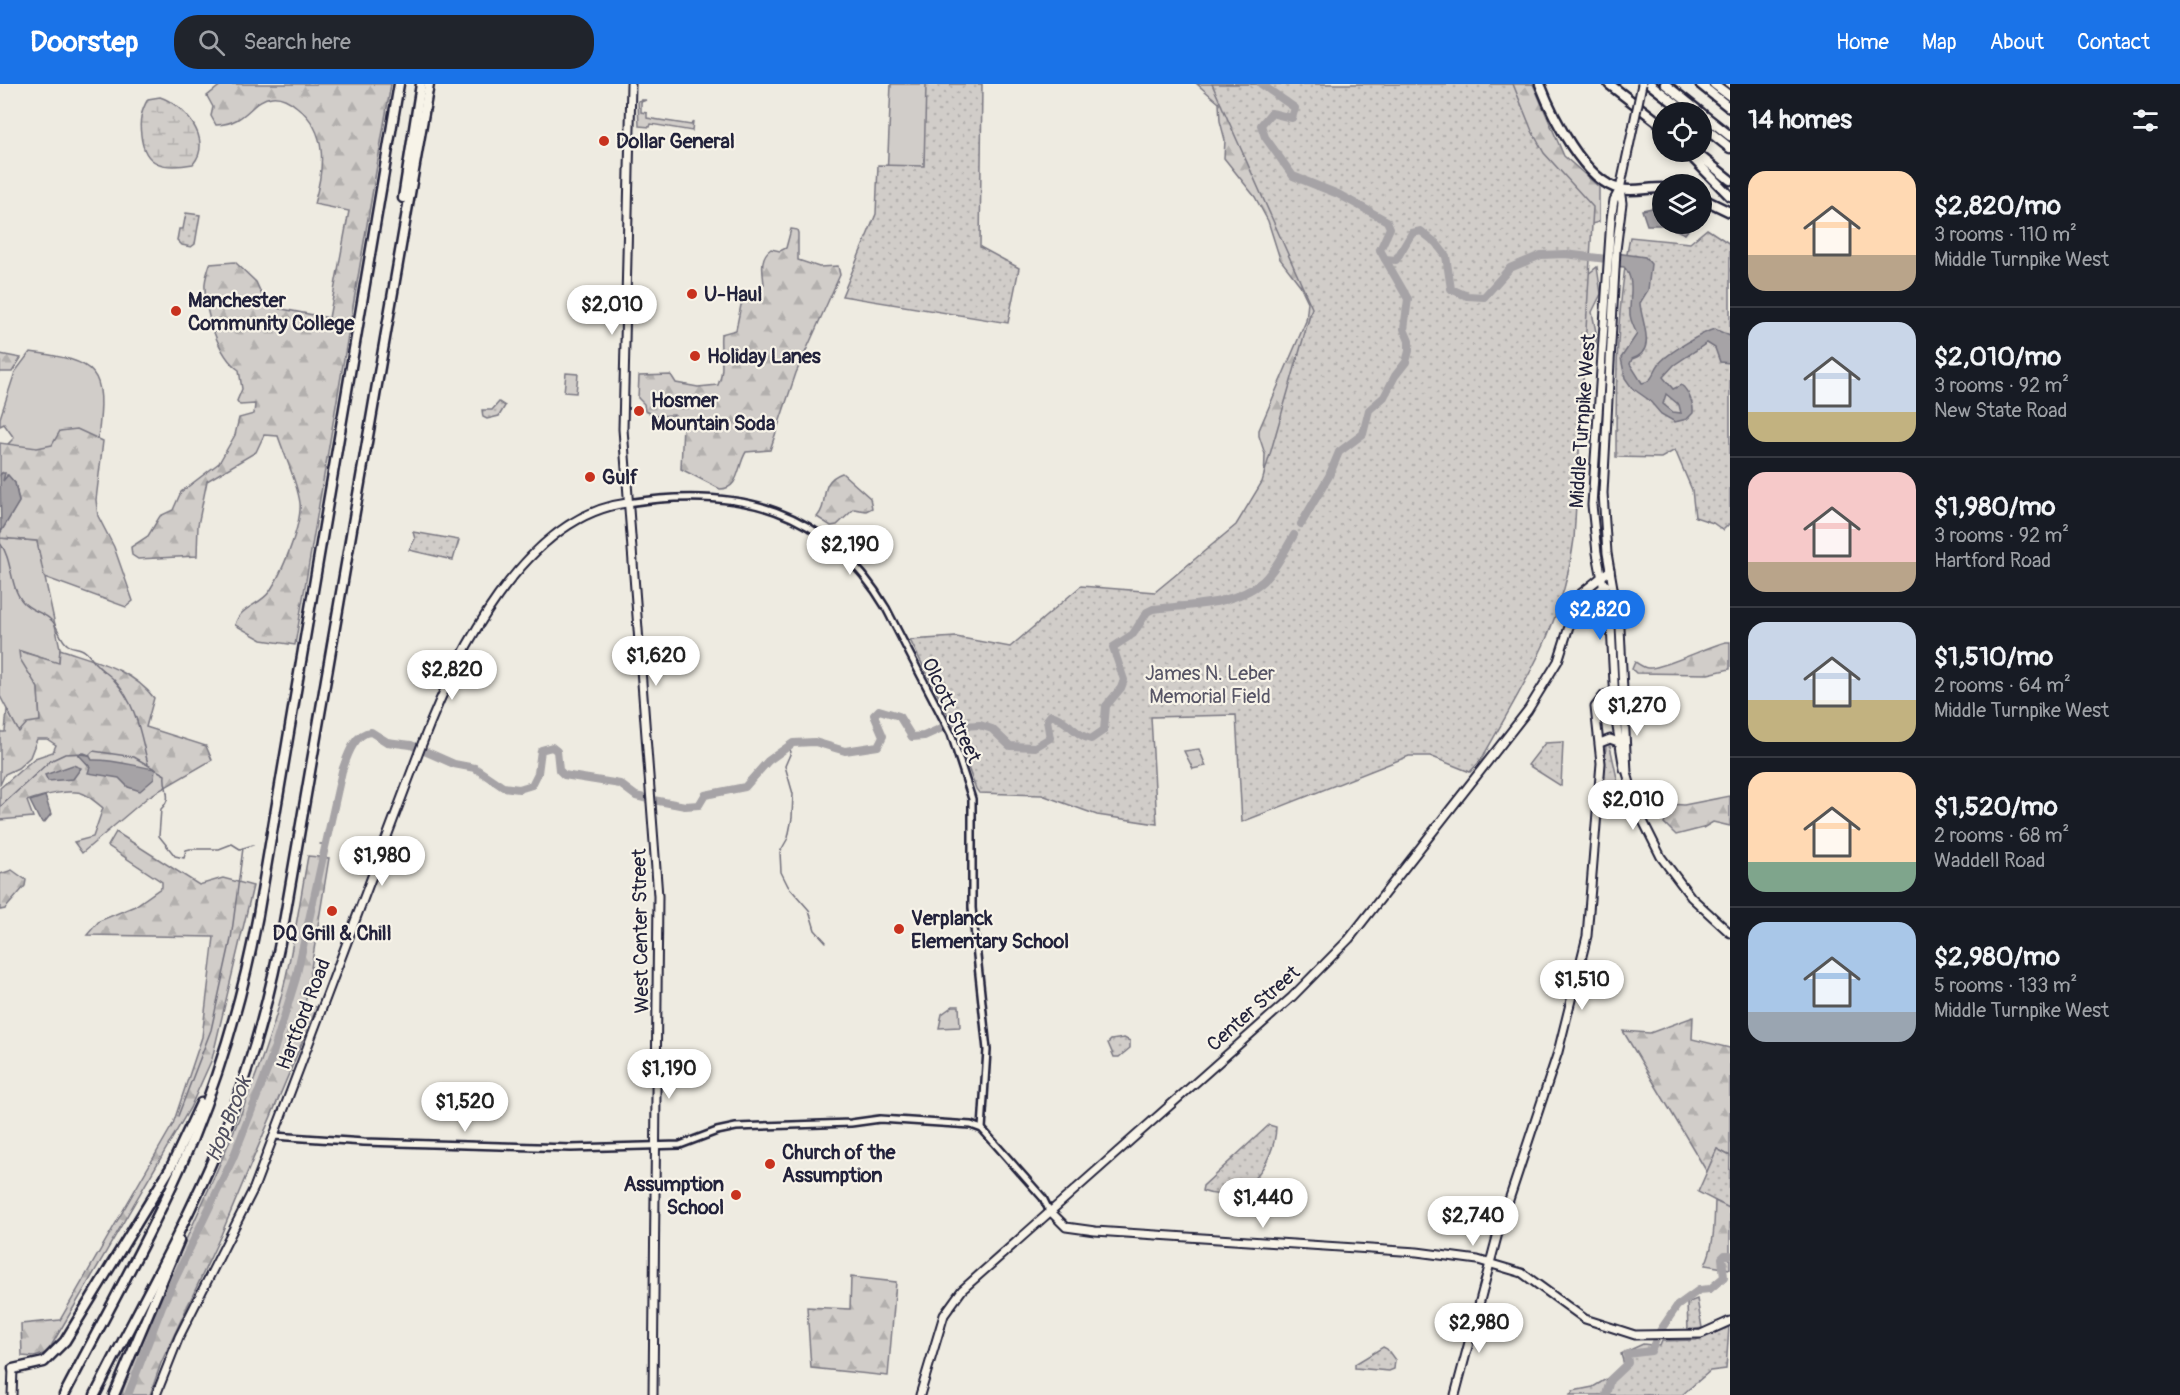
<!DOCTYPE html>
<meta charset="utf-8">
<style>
:root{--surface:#171b24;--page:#20242c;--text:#f1f3f6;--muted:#9ea1a6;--line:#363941;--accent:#1a73e8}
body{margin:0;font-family:Pangolin,sans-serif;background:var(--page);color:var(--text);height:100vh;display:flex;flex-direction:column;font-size:22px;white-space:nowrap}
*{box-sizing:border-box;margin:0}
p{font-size:20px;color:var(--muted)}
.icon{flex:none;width:33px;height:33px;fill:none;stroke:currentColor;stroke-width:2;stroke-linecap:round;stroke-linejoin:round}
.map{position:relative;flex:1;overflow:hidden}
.sheet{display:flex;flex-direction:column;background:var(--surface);width:450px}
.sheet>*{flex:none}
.controls{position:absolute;left:1652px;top:18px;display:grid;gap:12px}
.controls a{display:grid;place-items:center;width:60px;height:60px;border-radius:50%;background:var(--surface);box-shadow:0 3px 9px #0003;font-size:30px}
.price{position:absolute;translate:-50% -51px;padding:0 14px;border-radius:21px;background:#fff;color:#222;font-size:20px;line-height:39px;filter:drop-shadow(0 2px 3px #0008)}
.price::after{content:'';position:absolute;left:50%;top:36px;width:18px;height:14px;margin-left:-9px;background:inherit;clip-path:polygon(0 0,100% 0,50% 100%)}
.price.current{background:var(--accent);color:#fff}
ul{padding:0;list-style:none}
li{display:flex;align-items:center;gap:18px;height:150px;padding:0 18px}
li+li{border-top:2px solid var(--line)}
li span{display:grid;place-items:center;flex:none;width:168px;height:120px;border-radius:18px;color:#555}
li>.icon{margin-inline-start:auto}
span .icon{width:72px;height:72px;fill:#fffc;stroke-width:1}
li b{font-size:26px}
h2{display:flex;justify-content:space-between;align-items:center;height:72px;padding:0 18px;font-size:26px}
header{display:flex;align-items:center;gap:36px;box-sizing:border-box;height:84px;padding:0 30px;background:var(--accent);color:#fff}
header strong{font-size:28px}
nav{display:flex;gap:33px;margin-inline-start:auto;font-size:21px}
.search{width:420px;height:54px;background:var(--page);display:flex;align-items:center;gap:15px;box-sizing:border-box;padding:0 21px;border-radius:24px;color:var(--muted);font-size:22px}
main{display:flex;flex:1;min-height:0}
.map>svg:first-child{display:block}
.green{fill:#d1cdc9;stroke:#7a7882;stroke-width:1.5}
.forest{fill:url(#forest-firs);stroke:#7a7882;stroke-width:1.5}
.wetland{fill:url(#wetland-marsh);stroke:#7a7882;stroke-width:1.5}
.park{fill:url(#park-dots);stroke:#7a7882;stroke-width:1.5}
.water{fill:#a6a3a6;stroke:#716f7b;stroke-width:1.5;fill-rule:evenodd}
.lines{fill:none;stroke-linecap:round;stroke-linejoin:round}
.stream{stroke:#716f7b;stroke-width:1.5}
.river{stroke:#a6a3a6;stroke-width:8}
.minor-casing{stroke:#22223b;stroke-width:10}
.major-casing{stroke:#22223b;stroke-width:11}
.highway-casing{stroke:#22223b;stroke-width:13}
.minor{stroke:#f7f3e8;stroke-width:5}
.major{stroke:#f7f3e8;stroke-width:7}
.highway{stroke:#f7f3e8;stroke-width:8}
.major-bridge-casing{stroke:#22223b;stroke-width:11;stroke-linecap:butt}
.major-bridge{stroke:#f7f3e8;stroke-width:7}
.poi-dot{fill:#c8321e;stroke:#f7f3e8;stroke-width:2}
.labels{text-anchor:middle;stroke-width:4.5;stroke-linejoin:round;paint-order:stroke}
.poi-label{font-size:20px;font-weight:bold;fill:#22223b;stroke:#f7f3e8;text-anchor:start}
.street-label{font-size:20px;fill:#22223b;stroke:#f7f3e8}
.park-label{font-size:20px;fill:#575566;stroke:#f7f3e8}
.water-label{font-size:21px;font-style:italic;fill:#504f60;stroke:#f7f3e8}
</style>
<header>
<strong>Doorstep</strong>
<div class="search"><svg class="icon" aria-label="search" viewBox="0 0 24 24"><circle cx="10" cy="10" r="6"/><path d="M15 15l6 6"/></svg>Search here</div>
<nav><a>Home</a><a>Map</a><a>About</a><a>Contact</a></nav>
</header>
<main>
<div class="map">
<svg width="1730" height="1311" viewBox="0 0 1730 1311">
<defs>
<pattern id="forest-firs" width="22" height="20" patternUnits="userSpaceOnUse" patternTransform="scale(1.5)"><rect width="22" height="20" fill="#d1cdc9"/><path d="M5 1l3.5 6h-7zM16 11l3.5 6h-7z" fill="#b3b0ae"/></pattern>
<pattern id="wetland-marsh" width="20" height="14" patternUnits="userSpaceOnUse" patternTransform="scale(1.5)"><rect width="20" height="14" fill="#d1cdc9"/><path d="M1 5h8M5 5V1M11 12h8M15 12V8" fill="none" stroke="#b3b0ae"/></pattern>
<pattern id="park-dots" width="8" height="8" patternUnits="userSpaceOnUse" patternTransform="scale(1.5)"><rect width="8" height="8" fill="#d1cdc9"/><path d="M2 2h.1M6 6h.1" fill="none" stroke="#b3b0ae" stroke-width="1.8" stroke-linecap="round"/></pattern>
</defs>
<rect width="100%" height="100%" fill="#eeebe1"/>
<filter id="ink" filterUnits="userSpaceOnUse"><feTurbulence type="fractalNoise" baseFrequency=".0167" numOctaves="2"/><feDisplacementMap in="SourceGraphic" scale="12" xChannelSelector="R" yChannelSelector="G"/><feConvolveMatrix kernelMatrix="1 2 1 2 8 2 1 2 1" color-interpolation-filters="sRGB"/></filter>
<g filter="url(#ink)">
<g class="green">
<path d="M891,0H928L922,130L886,117Z"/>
<path d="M642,16H646L641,18V28L647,29V34L691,41L693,37L692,47L651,40L650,43L639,42L638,17Z"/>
<path d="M1597,183L1601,210L1592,228L1597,253L1593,272L1583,270L1546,224Z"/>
<path d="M30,268C98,277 107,285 98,354L49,375L8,360L14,354L4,340L0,342V334L15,288Z"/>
<path d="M566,289L578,290L576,309L564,308Z"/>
<path d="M0,454L37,457L60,564L59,580L21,567L38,604L40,637L19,648L0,612Z"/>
<path d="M1199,665L1206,682L1193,685L1184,667Z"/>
<path d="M953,922H959L960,943L939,944L942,930Z"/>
</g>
<g class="forest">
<path d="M222,0H391L295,561L262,556L235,541C240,522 260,522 270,507C282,489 302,440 300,419C297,397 285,373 278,352L264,351L256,368L207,397L198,441L197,472L138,475L132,471L131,463L148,452L160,432L173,426L181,408L219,379L235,351L239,334L254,330L255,320L240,321L237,317L242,305L239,286C218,272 205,228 205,204C204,196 208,187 210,180L235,178L256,198L267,222L329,234L349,127L314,120C324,85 329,48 297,23C291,18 281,12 272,13C251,15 248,40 216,41L211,32L213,23L207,12Z"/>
<path d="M1197,0H1255L1352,129L1264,400L1265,370L1259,352V346L1306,237L1308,218L1300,201L1280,175L1268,137L1255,113L1224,74L1225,56L1220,37L1219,19Z"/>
<path d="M1452,0H1533L1564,72L1599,103V138L1588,141Z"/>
<path d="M791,145L797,146L798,149V176L819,183L838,182L840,191L796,289L770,366L746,368C737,382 740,405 720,405L681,385L683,340L674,331L656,332L645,327L644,320L638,314L639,292L671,291L676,299L698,303L718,301C726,284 719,267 721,250L736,246L741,221L764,200C763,188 759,173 771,165L780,167L786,164Z"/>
<path d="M0,270L21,274L12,288H0Z"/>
<path d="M77,345L103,357L96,416L98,432L114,463L133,517L126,523L44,493L37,457L0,454V448L19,417L15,399L7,391L5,397H2V389L0,391V359L37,364L52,361L60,347Z"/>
<path d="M842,389L870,414L872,424L866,427L854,425L837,441L831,442L817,433C830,419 817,398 842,389Z"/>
<path d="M1726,558H1730V585L1708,590L1636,589L1632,585L1635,578C1639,580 1643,584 1648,584C1660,586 1709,562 1726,558Z"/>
<path d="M60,565C94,577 131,584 154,614L146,643L206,662L212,676L148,713L82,769L74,758L93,753L103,724C97,719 90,713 84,710C71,704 40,712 27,717L33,733L0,736V704L35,674L53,668L56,661L47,655H37L30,673L18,684L5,690L0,701V648H5L7,626L19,648L27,639L40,637L38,604L20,575L19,567L59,579Z"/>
<path d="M1730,712V742L1713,738L1703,744L1676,751L1664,739L1670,720L1684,721Z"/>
<path d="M116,748L199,801L223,794L253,802L212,975L190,1024L47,1269L34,1273L22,1272L21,1240L60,1236L173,1040L202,953L214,853L87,851L99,837L135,822L162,803V798L108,762Z"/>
<path d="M308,772L329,774L305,921L317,923L221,1151L161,1279L150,1311H121C165,1190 228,1077 269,954C289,896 297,833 308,772Z"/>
<path d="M12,786L26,796L25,802L5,825L0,826V790Z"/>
<path d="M1693,933L1692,955L1730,964V1072L1717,1065L1707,1088L1623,947L1650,949Z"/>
<path d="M1730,1097V1185L1705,1181C1715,1160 1714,1139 1715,1117L1729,1123L1727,1105Z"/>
<path d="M851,1193L896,1198L888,1292L811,1284L807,1223L850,1225Z"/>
</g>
<path class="wetland" d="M160,13C184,21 214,56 193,80C165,85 144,83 141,51C139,37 141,27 148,15Z"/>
<g class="park">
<path d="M926,0H982L980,163L1019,184L1008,239L842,212L876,130L878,81L924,82Z"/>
<path d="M1212,0H1513L1532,47L1544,69L1593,123L1574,455C1563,543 1523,601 1481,676L1470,688L1430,672H1409L1242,738L1236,631L1151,633L1157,740L1097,731L1042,711L979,709L976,705L951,637L910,556L956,553L1010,563L1081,502L1155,508L1236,441L1262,398L1312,224Z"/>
<path d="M186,129L200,131L195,160L191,163L182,161L177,156L179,145H183Z"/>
<path d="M1707,145L1730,160V439L1723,446L1713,439L1695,433L1692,406L1675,366L1661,374L1616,373C1616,299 1616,226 1630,153L1690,159Z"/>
<path d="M499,318L505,322L499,332L487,335L483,333L482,326H492Z"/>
<path d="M413,448L459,456L453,476L409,466L415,455Z"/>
<path d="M1563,658L1561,702L1528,681L1545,659Z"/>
<path d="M1606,661L1610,662L1621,713L1603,712Z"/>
<path d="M1124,954L1130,957V964L1119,973H1114L1108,959L1111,956Z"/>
<path d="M1269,1041L1276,1043C1275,1079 1243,1123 1202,1107L1203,1102Z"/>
<path d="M1717,1065L1730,1072L1729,1124L1698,1108Z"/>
<path d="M1697,1215L1702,1244L1688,1247L1687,1219Z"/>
<path d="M1729,1243L1726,1285L1710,1287L1682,1311H1570L1573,1307L1593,1303L1625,1284L1621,1270L1643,1260L1660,1262L1662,1257L1696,1256Z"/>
<path d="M1383,1263L1387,1265L1395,1276L1394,1285L1389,1287L1355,1284V1280Z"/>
</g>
<g class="water">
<path d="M1662,122V140H1693L1685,150L1665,141H1647L1642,126Z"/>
<path d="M1616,169L1645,173L1651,180L1648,206L1640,219C1641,238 1658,267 1632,275L1630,280L1642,299C1653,298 1653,288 1659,280C1666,270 1703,248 1715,245L1730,252V279L1720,278L1715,264L1707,259L1674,281L1663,293L1673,305L1681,301C1688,306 1694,320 1693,329L1687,335L1675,338L1661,330L1649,316L1632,304L1625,294L1621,274L1637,250C1634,244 1631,238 1630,231C1629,215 1636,196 1624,183L1615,182ZM1666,310L1679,321L1681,329L1673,328L1663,320Z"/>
<path d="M2,389H5L3,397L8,391L15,399L19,418L1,448L0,391Z"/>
<path d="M78,670L89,671L92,676C113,675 134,682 155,685L154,695L140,707L128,703L119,694L88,689L90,683Z"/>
<path d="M73,681L81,684L73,695L48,697L45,691Z"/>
<path d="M45,712L51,730L44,739L39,735L30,717Z"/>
</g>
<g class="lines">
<g class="stream">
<path d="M0,459C13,476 9,502 23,518C31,527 42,528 50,535C59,542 59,555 68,561C72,564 77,563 81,565C89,568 91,576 97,581C102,587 109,590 114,596C137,621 140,649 148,680"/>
<path d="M788,661L791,668L785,682L793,710L792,734L788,754L780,768L781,788L788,802L809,826L815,846L826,858"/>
<path d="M0,723L50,677L65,670L84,669L89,671L93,667L134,673L165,691C163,705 174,713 161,725L159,752L175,772L184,774L186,766L190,765H219L232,760L240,765L253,761"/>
<path d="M320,760H326"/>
<path d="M178,1032L211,946L231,855L243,764"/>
</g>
<g class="river">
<path d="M1261,0L1295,24L1292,34L1271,29L1261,41L1265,53L1293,92L1338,110L1387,137L1390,144L1380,166L1385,175L1396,176L1412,149L1421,147L1436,159L1446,172L1451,205L1467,212L1484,213L1510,184L1541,171L1565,170L1615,176"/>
<path d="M1301,440L1329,392L1339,368L1363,350L1369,326L1384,313L1395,292L1406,278L1409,267V257L1404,245L1408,215L1385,175"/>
<path d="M128,1311L162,1222L233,1074L270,979L296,894L342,687C347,673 354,649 371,648L387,658L411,661L454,680L475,684L503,703L519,705L532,701L538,689L541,666L552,663L557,667L559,686L564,691L620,700L636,712L648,715L685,722L699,721L705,711L745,703L768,677L793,659L815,658L845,667L878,662L883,652L874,631L879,626L899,632L912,653L924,652L944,643L980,641L992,645L1010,662L1035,663L1050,654L1047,636L1051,631C1067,635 1077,653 1091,655L1104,646L1106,622L1121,604L1124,596L1113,563L1133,550L1147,528L1153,525C1187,521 1235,522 1263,497C1276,485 1285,466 1294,451"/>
<path d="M1606,1311L1610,1296L1628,1279L1627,1270L1651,1267L1660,1247L1677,1222L1699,1206L1710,1205L1724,1193L1722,1174L1725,1171H1730"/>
</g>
<defs>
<g id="minor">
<path d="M627,419C738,402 826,423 886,524L951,650L972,715V824L987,966L982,1045"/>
<path d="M274,1052L364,1058L571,1064L680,1061L717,1047L736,1043L851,1039L880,1035L971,1041L982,1045L1043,1114L1049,1126"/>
</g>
<g id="major">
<path d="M631,0L623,345L658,812L653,1311"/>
<path d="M1634,39L1620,105L1622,119L1616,166L1603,409L1607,469L1620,544L1627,689L1638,727L1661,773L1691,813L1730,849"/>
<path d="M1620,105L1614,116L1611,135L1592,421L1597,469L1611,542L1616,637L1624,685"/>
<path d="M1575,526L1606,501"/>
<path d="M1597,631L1607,619L1618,616"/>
<path d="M1600,659L1610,655L1618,658"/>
<path d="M1049,1126L1066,1143L1095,1147L1417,1168L1478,1176L1522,1189L1585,1235L1635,1251L1701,1250L1730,1237"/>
<path d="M12,1311L13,1285"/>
<path d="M156,1311L179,1253L254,1104L422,660C455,573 524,432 627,419"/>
<path d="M920,1311L944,1231L962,1206L1292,913L1349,855L1528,626L1558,577L1579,511L1610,486"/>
<path d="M1455,1311L1498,1149L1558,968L1587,852L1601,679L1595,623L1604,611L1623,607"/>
</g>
<g id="highway">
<path d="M1540,0C1552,31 1584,97 1620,105C1633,108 1648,104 1662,104"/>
<path d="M1609,0L1662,41"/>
<path d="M1650,0L1686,28"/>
<path d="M1665,0L1700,28"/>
<path d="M1700,0L1730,24"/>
<path d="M1714,0L1730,12"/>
<path d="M1701,29L1730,52"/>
<path d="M1701,41L1730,64"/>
<path d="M1687,68L1730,112"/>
<path d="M1695,68L1730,96"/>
<path d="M403,114L421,0"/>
<path d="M1701,114L1730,128"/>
<path d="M13,1285L44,1278L65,1257L171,1083L201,1019"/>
<path d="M64,1311C108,1226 156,1142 193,1054C222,982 244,907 258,831L399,0"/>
<path d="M95,1311C137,1228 183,1147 219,1061C249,990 270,914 284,838L429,0"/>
<path d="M114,1311L179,1157"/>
</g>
</defs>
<use href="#minor" class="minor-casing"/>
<use href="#major" class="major-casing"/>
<use href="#highway" class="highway-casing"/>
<use href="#minor" class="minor"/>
<use href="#major" class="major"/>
<use href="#highway" class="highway"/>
<defs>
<path id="major-bridge" d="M1634,39L1642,0"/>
</defs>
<use href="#major-bridge" class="major-bridge-casing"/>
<use href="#major-bridge" class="major-bridge"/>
</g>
</g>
<g class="poi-dot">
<circle cx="604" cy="57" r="6"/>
<circle cx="692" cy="210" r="6"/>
<circle cx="176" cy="227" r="6"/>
<circle cx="695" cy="272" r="6"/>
<circle cx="639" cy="327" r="6"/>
<circle cx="590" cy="393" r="6"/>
<circle cx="332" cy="827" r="6"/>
<circle cx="899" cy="845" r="6"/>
<circle cx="770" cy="1080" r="6"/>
<circle cx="736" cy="1111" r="6"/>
</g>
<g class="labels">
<g class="poi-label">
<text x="616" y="64">Dollar General</text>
<text x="704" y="217">U-Haul</text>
<text x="188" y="223">Manchester<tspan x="188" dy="23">Community College</tspan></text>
<text x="707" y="279">Holiday Lanes</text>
<text x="651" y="323">Hosmer<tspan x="651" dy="23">Mountain Soda</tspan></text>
<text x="602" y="400">Gulf</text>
<text x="911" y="841">Verplanck<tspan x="911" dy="23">Elementary School</tspan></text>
<text x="332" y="856" text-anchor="middle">DQ Grill &amp; Chill</text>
<text x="782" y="1075">Church of the<tspan x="782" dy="23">Assumption</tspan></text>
<text x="724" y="1107" text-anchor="end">Assumption<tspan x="724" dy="23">School</tspan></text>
</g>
<g class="street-label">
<text transform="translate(1582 337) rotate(-86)" y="7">Middle Turnpike West</text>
<text transform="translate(952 626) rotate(65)" y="7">Olcott Street</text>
<text transform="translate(640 847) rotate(-91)" y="7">West Center Street</text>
<text transform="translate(1253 924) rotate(-42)" y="7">Center Street</text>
<text transform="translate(303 930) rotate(-69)" y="7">Hartford Road</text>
</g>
<g class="park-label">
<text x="1210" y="596">James N. Leber<tspan x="1210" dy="23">Memorial Field</tspan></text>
</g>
<g class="water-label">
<text transform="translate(228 1035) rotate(-68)" y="7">Hop Brook</text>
</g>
</g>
</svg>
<div class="controls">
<a><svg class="icon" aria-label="locate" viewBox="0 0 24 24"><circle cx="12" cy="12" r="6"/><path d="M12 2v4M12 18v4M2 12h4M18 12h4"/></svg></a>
<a><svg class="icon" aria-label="layers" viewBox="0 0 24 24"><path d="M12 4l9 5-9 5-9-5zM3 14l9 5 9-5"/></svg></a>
</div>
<b class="price" style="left:612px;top:252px">$2,010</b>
<b class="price" style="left:850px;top:492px">$2,190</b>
<b class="price current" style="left:1600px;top:557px">$2,820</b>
<b class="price" style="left:656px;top:603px">$1,620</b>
<b class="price" style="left:452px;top:617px">$2,820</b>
<b class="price" style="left:1637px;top:653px">$1,270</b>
<b class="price" style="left:1633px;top:747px">$2,010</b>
<b class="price" style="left:382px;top:803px">$1,980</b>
<b class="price" style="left:1582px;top:927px">$1,510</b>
<b class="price" style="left:669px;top:1016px">$1,190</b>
<b class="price" style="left:465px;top:1049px">$1,520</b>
<b class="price" style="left:1263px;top:1145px">$1,440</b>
<b class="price" style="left:1473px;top:1163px">$2,740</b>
<b class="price" style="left:1479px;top:1270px">$2,980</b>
</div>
<section class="sheet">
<h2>14 homes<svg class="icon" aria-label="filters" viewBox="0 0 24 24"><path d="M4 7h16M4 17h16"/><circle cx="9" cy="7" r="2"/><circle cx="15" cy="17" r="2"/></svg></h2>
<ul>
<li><span style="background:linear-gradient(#ffd9b3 70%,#b9a48a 0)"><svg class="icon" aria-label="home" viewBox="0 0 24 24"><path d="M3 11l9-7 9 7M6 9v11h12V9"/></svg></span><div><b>$2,820/mo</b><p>3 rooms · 110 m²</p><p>Middle Turnpike West</p></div></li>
<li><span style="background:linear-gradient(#c9d6e8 75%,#c2b280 0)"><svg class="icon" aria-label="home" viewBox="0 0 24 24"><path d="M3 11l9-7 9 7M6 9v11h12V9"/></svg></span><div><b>$2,010/mo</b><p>3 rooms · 92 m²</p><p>New State Road</p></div></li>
<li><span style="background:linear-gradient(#f6c9c9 75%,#b9a48a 0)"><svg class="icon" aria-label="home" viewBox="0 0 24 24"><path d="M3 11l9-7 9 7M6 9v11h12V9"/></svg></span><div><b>$1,980/mo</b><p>3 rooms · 92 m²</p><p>Hartford Road</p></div></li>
<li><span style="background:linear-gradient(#c9d6e8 65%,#c2b280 0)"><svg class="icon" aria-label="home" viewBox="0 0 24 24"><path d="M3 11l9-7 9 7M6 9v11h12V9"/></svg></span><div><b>$1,510/mo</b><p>2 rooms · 64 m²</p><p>Middle Turnpike West</p></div></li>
<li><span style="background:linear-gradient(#ffd9b3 75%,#7fa58c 0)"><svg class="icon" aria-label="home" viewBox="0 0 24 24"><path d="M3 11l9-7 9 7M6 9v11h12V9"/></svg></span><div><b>$1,520/mo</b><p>2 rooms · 68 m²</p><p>Waddell Road</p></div></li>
<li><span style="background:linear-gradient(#a9c7e8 75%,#9aa5b1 0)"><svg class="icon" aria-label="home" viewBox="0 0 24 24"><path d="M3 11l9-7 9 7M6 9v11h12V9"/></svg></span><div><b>$2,980/mo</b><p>5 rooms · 133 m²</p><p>Middle Turnpike West</p></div></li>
</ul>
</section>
</main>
